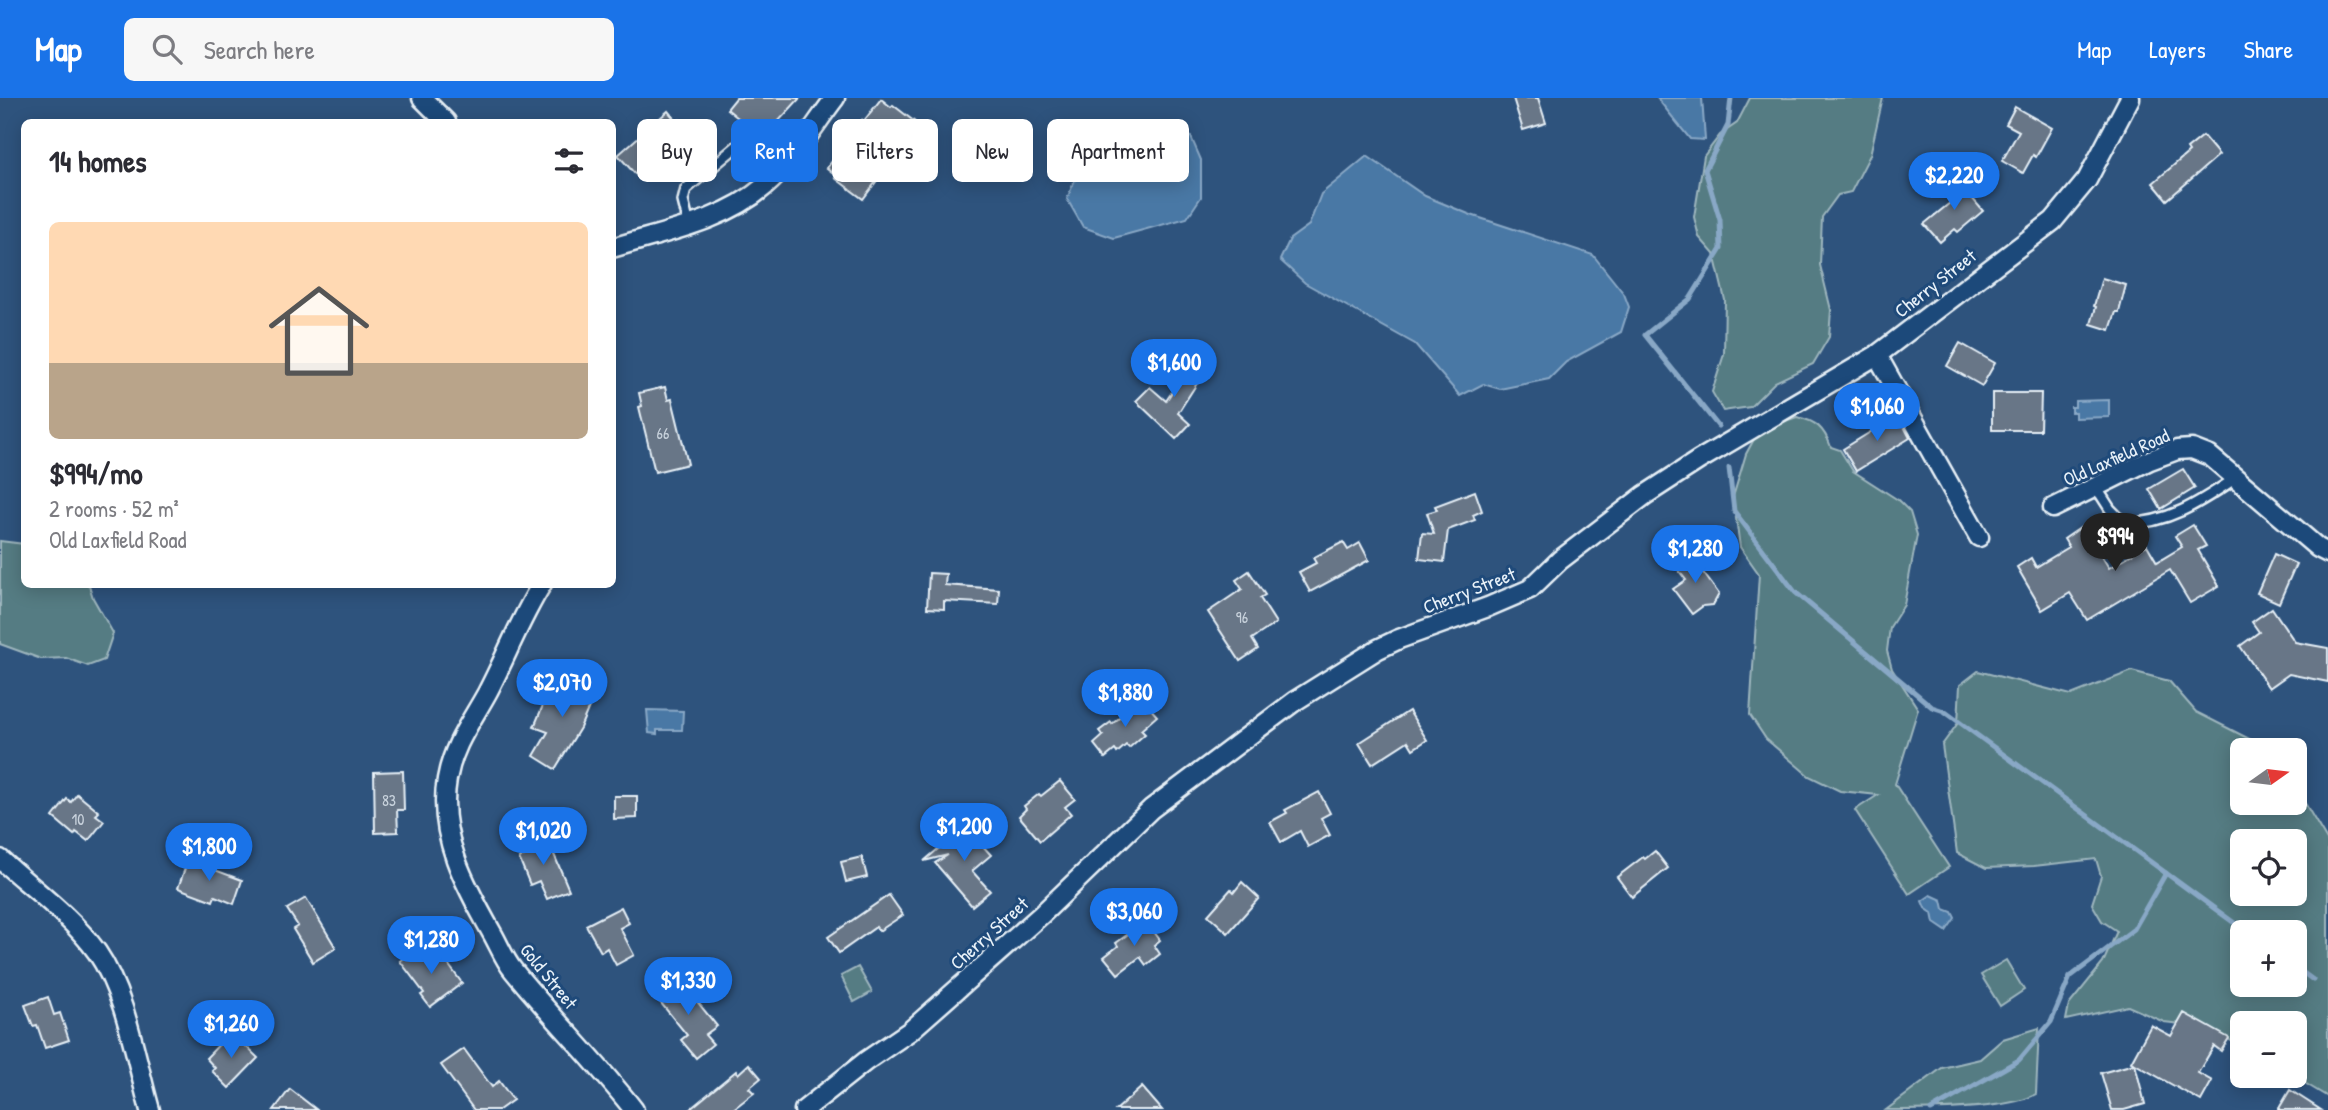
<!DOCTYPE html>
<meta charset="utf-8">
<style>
:root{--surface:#fff;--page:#f7f7f7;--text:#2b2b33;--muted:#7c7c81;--accent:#1a73e8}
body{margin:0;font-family:"Patrick Hand",sans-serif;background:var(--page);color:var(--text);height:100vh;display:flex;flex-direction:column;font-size:26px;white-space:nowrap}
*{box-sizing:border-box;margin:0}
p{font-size:23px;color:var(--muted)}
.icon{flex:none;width:38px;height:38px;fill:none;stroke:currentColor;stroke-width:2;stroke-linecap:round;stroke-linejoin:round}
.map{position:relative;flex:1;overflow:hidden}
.panel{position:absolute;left:21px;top:21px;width:595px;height:469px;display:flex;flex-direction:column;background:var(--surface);border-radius:10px;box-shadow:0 4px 18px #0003}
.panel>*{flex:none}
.hud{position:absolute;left:637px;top:21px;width:665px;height:63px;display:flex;gap:14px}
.needle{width:46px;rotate:76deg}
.tools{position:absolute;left:2230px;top:640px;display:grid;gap:14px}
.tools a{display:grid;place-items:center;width:77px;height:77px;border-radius:10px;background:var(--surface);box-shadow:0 4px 18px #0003;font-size:35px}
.price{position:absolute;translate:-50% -60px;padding:0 16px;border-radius:24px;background:var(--accent);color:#fff;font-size:23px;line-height:46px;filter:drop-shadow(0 2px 4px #0008)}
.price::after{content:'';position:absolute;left:50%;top:42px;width:21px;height:16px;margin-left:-10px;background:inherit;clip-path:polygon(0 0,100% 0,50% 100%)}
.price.current{background:#222;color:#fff}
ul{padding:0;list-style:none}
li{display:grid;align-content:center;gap:14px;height:371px;padding:0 28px}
li span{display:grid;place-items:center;height:217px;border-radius:10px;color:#555}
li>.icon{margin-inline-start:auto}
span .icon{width:126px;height:126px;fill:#fffc;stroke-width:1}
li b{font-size:30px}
h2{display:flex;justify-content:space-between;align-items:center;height:84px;padding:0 28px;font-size:30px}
.chip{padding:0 24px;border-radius:10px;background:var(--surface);box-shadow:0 4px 18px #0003;font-size:24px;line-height:63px}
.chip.current{background:var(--accent);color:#fff}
header{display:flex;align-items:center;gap:42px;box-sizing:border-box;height:98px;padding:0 35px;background:var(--accent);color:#fff}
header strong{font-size:33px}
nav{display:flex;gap:38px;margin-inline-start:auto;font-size:24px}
.search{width:490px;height:63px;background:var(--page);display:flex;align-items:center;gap:18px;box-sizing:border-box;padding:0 24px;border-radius:10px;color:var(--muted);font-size:26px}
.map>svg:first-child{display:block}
.green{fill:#547c83;stroke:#9eb6be;stroke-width:2;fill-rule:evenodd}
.water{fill:#4978a5;stroke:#89a8c6;stroke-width:2}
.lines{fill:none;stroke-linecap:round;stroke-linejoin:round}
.stream{stroke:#89a8c6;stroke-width:5}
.building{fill:#687687;stroke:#e8f1f8;stroke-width:2}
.lane-casing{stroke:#e8f1f8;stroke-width:14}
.street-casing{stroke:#e8f1f8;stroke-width:23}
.lane{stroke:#1f4a7a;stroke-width:9}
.street{stroke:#1f4a7a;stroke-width:18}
.labels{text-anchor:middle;stroke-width:6;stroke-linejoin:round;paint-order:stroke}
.number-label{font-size:16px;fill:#c8d2dc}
.street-label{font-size:19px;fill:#e8f1f8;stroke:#1f4a7a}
</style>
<header>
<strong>Map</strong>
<div class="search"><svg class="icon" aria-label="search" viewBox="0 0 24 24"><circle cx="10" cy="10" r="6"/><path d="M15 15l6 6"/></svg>Search here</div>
<nav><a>Map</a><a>Layers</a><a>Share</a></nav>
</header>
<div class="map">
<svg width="2328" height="1012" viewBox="0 0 2328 1012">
<rect width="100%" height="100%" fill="#2e537d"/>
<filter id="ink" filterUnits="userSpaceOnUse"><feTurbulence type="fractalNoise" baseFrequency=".0143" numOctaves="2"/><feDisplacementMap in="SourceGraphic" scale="14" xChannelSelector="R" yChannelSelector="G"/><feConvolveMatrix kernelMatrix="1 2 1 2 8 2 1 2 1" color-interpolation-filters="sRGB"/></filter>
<g filter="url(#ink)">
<g class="green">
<path d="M1750,0H1883L1870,57L1851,94L1838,97L1822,119L1820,167L1831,212L1829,239L1813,266L1775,284L1750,309L1723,313L1712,294L1724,256L1725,202L1714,156L1699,139L1694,119L1704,58L1720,37L1737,25Z"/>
<path d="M1797,319C1816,323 1824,330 1831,349L1840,352L1853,373L1898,402L1910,414L1917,437L1904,507L1890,529L1887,553L1892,571L1918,611L1895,686L1949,769L1909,796L1855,712L1878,697L1840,693L1809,678L1766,641L1750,617L1759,476L1740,449L1733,399L1746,356L1759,332Z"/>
<path d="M0,443L24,446V486L89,487L93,500L113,535L104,562L88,568L66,560L41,561L0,546Z"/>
<path d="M1978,573L2071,597L2132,573L2169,583L2196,614L2273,653H2242V705H2294V687L2328,744V999L2293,978H2294V926H2242V949L2207,929L2164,924L2128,908L2066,922L2069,907L2103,865L2117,833L2102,823L2092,806L2101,778L2096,761L2034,768L1986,770L1957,755L1942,647L1958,625L1960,587ZM2242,744H2294V796H2242ZM2242,835H2294V887H2242Z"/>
<path d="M2006,862L2024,892L2000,908L1981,877Z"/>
<path d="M858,869L872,894L854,904L841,878Z"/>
<path d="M2039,930L2036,996C2011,1012 1921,1012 1886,1012L1942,970L1980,961L2003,941Z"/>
</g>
<g class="water">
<path d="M1657,0H1702L1705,42L1690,41Z"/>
<path d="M1173,32L1191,39L1201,62V99L1187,120L1114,140L1083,129L1067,101L1081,67L1105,49Z"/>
<path d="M1367,58L1425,98L1471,117L1593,157L1624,196L1629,209L1621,234L1566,264L1549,281L1500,291L1483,286L1460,298L1415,246L1305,185L1280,162L1290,141L1309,127L1321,96Z"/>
<path d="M2109,302V319L2075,320V314H2071V309H2075V303Z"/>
<path d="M647,612L683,613L682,632H657V636L649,635Z"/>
<path d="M1931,797L1942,802L1944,811L1952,814L1955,820L1946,833L1934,825L1932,815L1925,810L1922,803Z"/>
</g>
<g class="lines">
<g class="stream">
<path d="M1718,328L1645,237L1690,201L1721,151L1720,122L1705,72L1728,27L1731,0"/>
<path d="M1729,370L1734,413L1795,494L1932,609L1944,613L2248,835"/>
<path d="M2294,868L2313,882"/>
<path d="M1931,1012L2019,962L2051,924L2070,879L2134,831L2166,775"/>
</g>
</g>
<g class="building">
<path d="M736,0H800L765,38L756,31L754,33L727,11Z"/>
<path d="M1513,0H1538L1546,25L1523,32Z"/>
<path d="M881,1L891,9L893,7L920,28L904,49L900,45L875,78L878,81L863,101L835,80L837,78L827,70L862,22L863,24Z"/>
<path d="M2015,9L2052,30L2036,59L2033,57L2023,75L2002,63L2019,33L2006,26Z"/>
<path d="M668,13L678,25L680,22L696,40L658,75L648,63L635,76L618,57Z"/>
<path d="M2203,38L2219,57L2167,102L2153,85L2189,54L2187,51Z"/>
<path d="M1956,81L1983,113L1958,134L1955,131L1940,144L1924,126L1951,104L1941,92Z"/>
<path d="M2102,180L2126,187L2119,214H2116L2110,232L2091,226L2096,209L2094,208Z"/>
<path d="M1960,245L1995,265L1982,288L1947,268Z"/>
<path d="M1197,256L1210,265L1178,315L1190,326L1176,341L1136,303L1150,289L1166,303Z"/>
<path d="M665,289L668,302L672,301L688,366L655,374L639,309L642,308L639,295Z"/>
<path d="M1992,295H2041L2040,332H1992Z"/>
<path d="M1898,317L1910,340L1856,373L1843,351Z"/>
<path d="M2183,371L2195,390L2161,411L2149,391Z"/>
<path d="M1475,393L1482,413L1473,417L1475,422L1448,432L1444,464L1419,461L1422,435L1434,436L1427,415L1437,412L1435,408Z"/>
<path d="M2193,427L2206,448L2198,452L2219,488L2190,505L2170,472L2087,522L2070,495L2042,512L2017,469L2031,460L2036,469L2069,449L2064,441L2083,428L2109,470L2147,447L2157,464L2182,449L2175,438Z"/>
<path d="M1343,444L1348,452L1360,445L1369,462L1310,494L1299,474L1316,465L1313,460Z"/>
<path d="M1695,455L1706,470L1702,473L1719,496L1713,507L1703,508L1692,516L1673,491L1686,482L1676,469Z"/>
<path d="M2274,456L2296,466L2279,505L2257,495Z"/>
<path d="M1249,473L1265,497L1260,500L1276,525L1252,541L1258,551L1240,563L1208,514L1242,491L1236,482Z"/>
<path d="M929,475L946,476L945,487L999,491L998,506L944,503V511L927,510Z"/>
<path d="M2272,510L2295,544L2328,550V584L2289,576L2269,590L2240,548L2259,534L2252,524Z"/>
<path d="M569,574L586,582L582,592L594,597L580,630L555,671L534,658L548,634L534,629L546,600L553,605L562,584L564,585Z"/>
<path d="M1142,601L1157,618L1141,632L1145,636L1129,650L1126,647L1117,655L1115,652L1105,660L1094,646L1103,638L1099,633L1111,624L1112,626Z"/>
<path d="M1409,613L1427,642L1413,651L1408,643L1372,666L1359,645Z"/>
<path d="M403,673L404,712H397L398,734L375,735L374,674Z"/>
<path d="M1060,683L1075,701L1065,709L1071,716L1040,743L1019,718L1026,711L1024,708L1039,696L1041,698Z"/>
<path d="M1319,694L1330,715L1321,720L1330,737L1308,749L1300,733L1281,744L1270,724L1287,715L1285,712Z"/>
<path d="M77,696L99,714L96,717L104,723L88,743L76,734L74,737L53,719L67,701L71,704Z"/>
<path d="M614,698H637V720L614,721Z"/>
<path d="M972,728L986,743L982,747L991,757L972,773L990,793L972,808L935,765L948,757L924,763L958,734L961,737Z"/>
<path d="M545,735L569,792L547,801L539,783L530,787L519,760L527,756L522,745Z"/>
<path d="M1655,753L1668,770L1632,799L1617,779L1643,759L1645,761Z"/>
<path d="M862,759L867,779L846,784L841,764Z"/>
<path d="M188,762L242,782L234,806L215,798L213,803L178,790Z"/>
<path d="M1242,784L1259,800L1228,835L1208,817L1231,791L1234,794Z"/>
<path d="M889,797L903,817L879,833L876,829L839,855L828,839Z"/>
<path d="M306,800L336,850L313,864L293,831L298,828L287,811Z"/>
<path d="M621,809L629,825L620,830L634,857L616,867L607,850L601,854L586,827Z"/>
<path d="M1146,823L1160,842L1154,847L1160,856L1146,867L1140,859L1118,876L1104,859L1118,848L1116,845Z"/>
<path d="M421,848L438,868L445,862L462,885L430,909L421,897L424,895L400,863Z"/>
<path d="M678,880L717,928L705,937L713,946L696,960L681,942L687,937L656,899Z"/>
<path d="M48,899L54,917L60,915L69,942L45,950L37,927L33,928L25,907Z"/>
<path d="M2184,915L2229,940L2221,953L2214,948L2198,975L2212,983L2201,1003L2135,966L2145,1006L2124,1012H2112L2101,975L2134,966L2131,964L2151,927L2171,938Z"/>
<path d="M231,934L258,960L229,990L212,973L215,970L206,960Z"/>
<path d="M464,951L492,989L499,983L513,1002L499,1012H474L441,967Z"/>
<path d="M749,966L761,980L749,990L754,995L732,1012H689L736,973L738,976Z"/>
<path d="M1142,989L1162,1012H1116Z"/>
<path d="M290,991L317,1012H274Z"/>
<path d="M2290,992L2321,1012H2278Z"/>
</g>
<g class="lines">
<defs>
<g id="lane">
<path d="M689,127L683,103L686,91L737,48"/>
<path d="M2096,389L2110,411L2125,426C2170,425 2200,404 2236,380"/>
</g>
<g id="street">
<path d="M422,0L446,24"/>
<path d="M612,150C664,134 723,124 765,88C791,67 814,27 835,0"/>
<path d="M1877,257L1979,439"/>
<path d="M2053,410L2150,362L2177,352L2192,351L2210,358L2318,450L2328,455"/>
<path d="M542,486C520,521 506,559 487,595C471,624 453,647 447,681C437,737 466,789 492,835C499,847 504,861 513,872C552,920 596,963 634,1012"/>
<path d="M0,761C33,791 71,818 97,854C126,896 136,963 150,1012"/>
<path d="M804,1012L866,963L910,933L1041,817L1151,711L1295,603L1378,551L1399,541L1488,509L1530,491L1560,462L1645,397L1699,362L1877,257L2053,123L2087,82L2130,0"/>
</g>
</defs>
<use href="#lane" class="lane-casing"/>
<use href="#street" class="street-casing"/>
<use href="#lane" class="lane"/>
<use href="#street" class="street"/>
</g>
</g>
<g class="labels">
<g class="number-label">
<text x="663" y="341">66</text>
<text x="1242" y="525">96</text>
<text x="389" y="708">83</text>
<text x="78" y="727">10</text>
</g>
<g class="street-label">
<text transform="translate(1935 185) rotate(-38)" y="7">Cherry Street</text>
<text transform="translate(2116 359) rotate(-24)" y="7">Old Laxfield Road</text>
<text transform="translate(1469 492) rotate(-21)" y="7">Cherry Street</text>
<text transform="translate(989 835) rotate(-42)" y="7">Cherry Street</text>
<text transform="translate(549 878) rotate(51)" y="7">Gold Street</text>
</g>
</g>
</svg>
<div class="tools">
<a><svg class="needle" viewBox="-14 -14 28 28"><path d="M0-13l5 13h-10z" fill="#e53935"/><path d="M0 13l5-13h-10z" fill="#7c7c81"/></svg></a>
<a><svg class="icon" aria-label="locate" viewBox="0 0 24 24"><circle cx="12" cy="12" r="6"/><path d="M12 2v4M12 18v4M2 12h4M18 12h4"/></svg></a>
<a>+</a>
<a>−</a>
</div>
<b class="price" style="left:1954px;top:114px">$2,220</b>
<b class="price" style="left:1174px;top:301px">$1,600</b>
<b class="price" style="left:1877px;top:345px">$1,060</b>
<b class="price current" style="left:2115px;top:475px">$994</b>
<b class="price" style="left:1695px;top:487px">$1,280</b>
<b class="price" style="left:562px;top:621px">$2,070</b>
<b class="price" style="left:1125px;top:631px">$1,880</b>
<b class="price" style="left:964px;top:765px">$1,200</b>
<b class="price" style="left:543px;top:769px">$1,020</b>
<b class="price" style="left:209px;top:785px">$1,800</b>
<b class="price" style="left:1134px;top:850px">$3,060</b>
<b class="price" style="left:431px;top:878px">$1,280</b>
<b class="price" style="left:688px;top:919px">$1,330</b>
<b class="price" style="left:231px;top:962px">$1,260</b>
<div class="hud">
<a class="chip">Buy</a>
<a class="chip current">Rent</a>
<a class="chip">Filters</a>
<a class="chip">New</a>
<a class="chip">Apartment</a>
</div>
<section class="panel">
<h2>14 homes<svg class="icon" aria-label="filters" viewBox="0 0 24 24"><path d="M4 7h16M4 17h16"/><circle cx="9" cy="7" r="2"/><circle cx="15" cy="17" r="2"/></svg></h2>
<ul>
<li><span style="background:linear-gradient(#ffd9b3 65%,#b9a48a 0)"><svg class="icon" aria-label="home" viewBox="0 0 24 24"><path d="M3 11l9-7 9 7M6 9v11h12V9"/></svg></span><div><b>$994/mo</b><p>2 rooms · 52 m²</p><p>Old Laxfield Road</p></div></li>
</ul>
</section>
</div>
